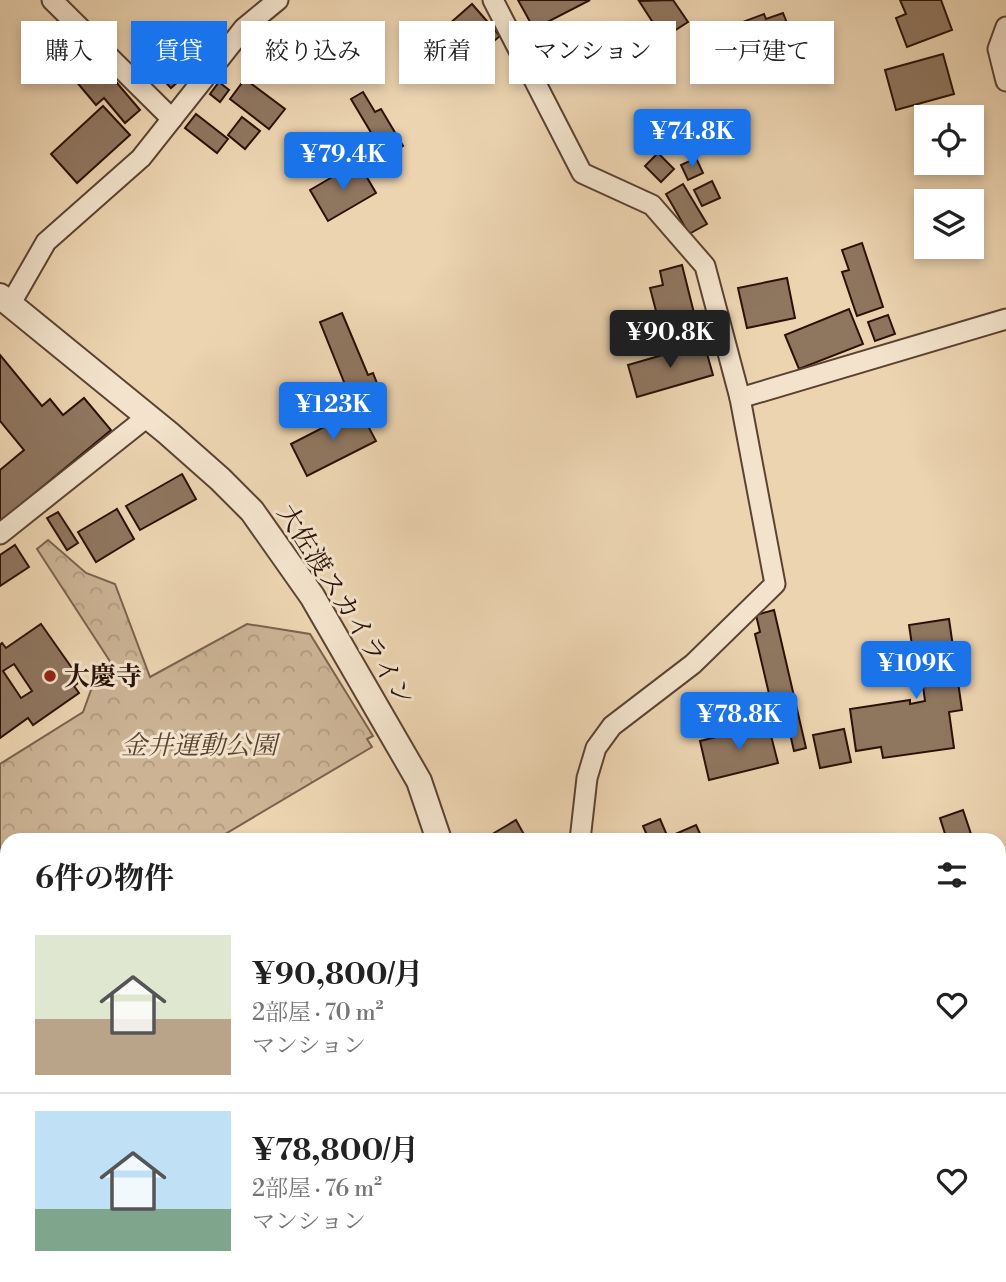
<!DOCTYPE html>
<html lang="ja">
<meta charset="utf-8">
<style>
:root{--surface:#fff;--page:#f6f6f6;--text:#222;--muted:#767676;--line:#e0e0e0;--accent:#1a73e8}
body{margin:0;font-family:"Libre Bodoni","Noto Serif JP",serif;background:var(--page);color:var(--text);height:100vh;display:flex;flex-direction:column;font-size:26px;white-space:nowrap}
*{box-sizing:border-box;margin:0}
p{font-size:23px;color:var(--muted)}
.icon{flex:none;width:38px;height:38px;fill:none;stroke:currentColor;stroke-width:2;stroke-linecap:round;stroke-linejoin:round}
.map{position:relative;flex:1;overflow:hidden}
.sheet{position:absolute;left:0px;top:833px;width:1006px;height:450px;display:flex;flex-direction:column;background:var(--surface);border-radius:21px 21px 0 0;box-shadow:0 4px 10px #0003}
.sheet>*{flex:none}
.guide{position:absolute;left:21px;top:21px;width:964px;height:63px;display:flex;gap:14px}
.controls{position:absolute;left:914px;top:105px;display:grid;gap:14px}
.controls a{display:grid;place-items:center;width:70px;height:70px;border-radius:0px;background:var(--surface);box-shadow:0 4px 10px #0003;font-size:35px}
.price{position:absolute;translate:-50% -60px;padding:0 16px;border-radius:7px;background:var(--accent);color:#fff;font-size:23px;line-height:46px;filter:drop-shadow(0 2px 4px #0008)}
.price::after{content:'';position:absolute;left:50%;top:42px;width:21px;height:16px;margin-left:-10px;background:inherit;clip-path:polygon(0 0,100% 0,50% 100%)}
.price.current{background:#222;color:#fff}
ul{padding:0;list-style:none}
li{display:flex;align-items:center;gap:21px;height:175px;padding:0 35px}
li+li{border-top:2px solid var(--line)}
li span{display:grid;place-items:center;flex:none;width:196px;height:140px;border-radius:0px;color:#555}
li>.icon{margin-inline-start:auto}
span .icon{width:84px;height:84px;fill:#fffc;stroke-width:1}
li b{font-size:30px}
h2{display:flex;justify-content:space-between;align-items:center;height:84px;padding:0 35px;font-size:30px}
.chip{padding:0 24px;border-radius:0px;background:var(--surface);box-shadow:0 4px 10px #0003;font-size:24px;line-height:63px}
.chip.current{background:var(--accent);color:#fff}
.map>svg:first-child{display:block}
.forest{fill:url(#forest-crowns);stroke:#7b624e;stroke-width:2}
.building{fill:#8f765f;stroke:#2b1107;stroke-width:2;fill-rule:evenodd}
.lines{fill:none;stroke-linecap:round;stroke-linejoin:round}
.minor-casing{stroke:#5b4232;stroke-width:23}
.tertiary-casing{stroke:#5b4232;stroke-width:28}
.minor{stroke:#f3e3cc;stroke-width:19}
.tertiary{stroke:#f3e3cc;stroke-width:24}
.poi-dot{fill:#8f2418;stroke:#f3e3cc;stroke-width:2.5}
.labels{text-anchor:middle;stroke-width:6;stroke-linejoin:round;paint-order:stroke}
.street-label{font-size:26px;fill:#2b1107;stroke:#f3e3cc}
.poi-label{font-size:26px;font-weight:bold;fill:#2b1107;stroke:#f3e3cc;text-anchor:start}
.park-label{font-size:26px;font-style:italic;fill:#5b4231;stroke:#f3e3cc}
</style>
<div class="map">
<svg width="1006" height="1282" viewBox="0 0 1006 1282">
<defs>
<pattern id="forest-crowns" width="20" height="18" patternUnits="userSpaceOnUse" patternTransform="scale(1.75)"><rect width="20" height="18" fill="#cbb394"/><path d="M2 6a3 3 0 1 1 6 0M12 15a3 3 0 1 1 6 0" fill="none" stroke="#ae997e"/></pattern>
</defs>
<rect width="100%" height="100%" fill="#ecd4b1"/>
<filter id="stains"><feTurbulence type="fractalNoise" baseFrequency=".00286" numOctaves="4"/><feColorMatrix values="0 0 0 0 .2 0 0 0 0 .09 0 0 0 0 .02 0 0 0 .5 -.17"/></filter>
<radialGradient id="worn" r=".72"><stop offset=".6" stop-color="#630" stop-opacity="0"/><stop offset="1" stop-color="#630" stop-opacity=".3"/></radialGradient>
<path class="forest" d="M48,540L86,573L115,584L150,677L247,624L310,634L373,736L367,739L372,747L215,840H7V1276H228L231,1282H0V764L83,712L91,690L115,669L37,549Z"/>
<g class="building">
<path d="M518,0H590L534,29Z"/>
<path d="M673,0L688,22L663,38L639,1Z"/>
<path d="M900,0H941L952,30L907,47L896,18L906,14Z"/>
<path d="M472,4L500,36L450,78L423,47Z"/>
<path d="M783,13L795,43L721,71L708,35L764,14L766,19Z"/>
<path d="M72,39L78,46L82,42L140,110L125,123L104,98L96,105L54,55Z"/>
<path d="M179,43L198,64L171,88L152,68Z"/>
<path d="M943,54L954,94L896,110L885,70Z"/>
<path d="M245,79L285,109L269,129L230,99Z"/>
<path d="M219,82L229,90L220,102L210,94Z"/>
<path d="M363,92L375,112L381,109L403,146L385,156L351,99Z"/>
<path d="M103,106L130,135L77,183L51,154Z"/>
<path d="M196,114L228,139L217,153L185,128Z"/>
<path d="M242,117L260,131L245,149L228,135Z"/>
<path d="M658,153L674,169L661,182L645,166Z"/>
<path d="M696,158L703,173L688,180L681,165Z"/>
<path d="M358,162L376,193L328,221L310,190Z"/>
<path d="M712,181L720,198L702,206L694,190Z"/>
<path d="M683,184L707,224L689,234L666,194Z"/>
<path d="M862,243L883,307L857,316L842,272L849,270L842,250Z"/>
<path d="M682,265L700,337L673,344L669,328L661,330L650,288L663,285L660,271Z"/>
<path d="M787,278L795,318L747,328L738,288Z"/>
<path d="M849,309L863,344L799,369L785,335Z"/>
<path d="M342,313L368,375L373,373L382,396L354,407L320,322Z"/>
<path d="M888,315L895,334L875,341L868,322Z"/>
<path d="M704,343L713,375L637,397L628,365Z"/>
<path d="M0,355L42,406L50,399L63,415L84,398L111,430L0,522V470L24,450L0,421Z"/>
<path d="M359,409L376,441L307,476L291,444Z"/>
<path d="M182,474L196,499L140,530L126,506Z"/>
<path d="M117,509L134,539L96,562L78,532Z"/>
<path d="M58,512L78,543L67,550L47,518Z"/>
<path d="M15,545L29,567L0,586V555Z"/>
<path d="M774,610L806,748L794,751L788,725L777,728L755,634L760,632L756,615Z"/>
<path d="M949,619L962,710L949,712L954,748L883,758L881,747L856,751L850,709L910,700V704L925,701L922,678L917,679L909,625Z"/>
<path d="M41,624L81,681L74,686L79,693L33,725L28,718L0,738V645L2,643L6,648ZM14,664L32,691L21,698L3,671Z"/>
<path d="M768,724L778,763L709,780L700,741Z"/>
<path d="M844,729L851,762L820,768L813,735Z"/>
<path d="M963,810L973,840H947L940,818Z"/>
<path d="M660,819L669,840H649L643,826Z"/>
<path d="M516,820L527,840H498L494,833Z"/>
<path d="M696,825L703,840H676L673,835Z"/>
</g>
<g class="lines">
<defs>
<g id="minor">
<path d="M52,0L172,119"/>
<path d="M493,0L582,173L652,205L705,266L740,398L775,584L693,664L612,726L596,748L587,778L580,840"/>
<path d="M1006,27L998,49L1006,81"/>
<path d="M11,303L46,242L141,158L244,28L278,0"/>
<path d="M740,398L1006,319"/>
<path d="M0,534L147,417"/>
<path d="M999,899L1006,895"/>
<path d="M711,1282L712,1276"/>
</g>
<g id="tertiary">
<path d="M0,296L168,433L220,479L252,511L312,596L419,781L439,840"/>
<path d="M510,1276V1282"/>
</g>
</defs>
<use href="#minor" class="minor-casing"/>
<use href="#tertiary" class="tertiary-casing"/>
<use href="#minor" class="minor"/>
<use href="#tertiary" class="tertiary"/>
</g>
<circle class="poi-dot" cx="50" cy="676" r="7"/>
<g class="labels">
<g class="street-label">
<text transform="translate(346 605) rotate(58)" y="9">大佐渡スカイライン</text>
</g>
<g class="poi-label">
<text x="64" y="685">大慶寺</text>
</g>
<g class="park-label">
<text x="199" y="754">金井運動公園</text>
</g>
</g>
<rect width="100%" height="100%" filter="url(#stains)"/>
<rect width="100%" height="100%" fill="url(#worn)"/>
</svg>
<div class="controls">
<a><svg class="icon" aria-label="locate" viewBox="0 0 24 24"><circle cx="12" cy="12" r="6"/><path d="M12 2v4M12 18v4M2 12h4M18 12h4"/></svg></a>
<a><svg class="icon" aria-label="layers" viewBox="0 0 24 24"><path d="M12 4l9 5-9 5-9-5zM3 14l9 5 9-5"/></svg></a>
</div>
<b class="price" style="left:692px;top:169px">¥74.8K</b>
<b class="price" style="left:343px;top:192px">¥79.4K</b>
<b class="price current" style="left:670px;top:370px">¥90.8K</b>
<b class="price" style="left:333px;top:442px">¥123K</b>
<b class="price" style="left:916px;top:701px">¥109K</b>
<b class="price" style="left:739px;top:752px">¥78.8K</b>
<div class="guide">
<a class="chip">購入</a>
<a class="chip current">賃貸</a>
<a class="chip">絞り込み</a>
<a class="chip">新着</a>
<a class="chip">マンション</a>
<a class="chip">一戸建て</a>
</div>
<section class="sheet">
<h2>6件の物件<svg class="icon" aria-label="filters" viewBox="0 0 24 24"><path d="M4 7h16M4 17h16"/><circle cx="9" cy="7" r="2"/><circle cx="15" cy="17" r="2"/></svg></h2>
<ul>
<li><span style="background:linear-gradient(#dfe7d0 60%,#b9a48a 0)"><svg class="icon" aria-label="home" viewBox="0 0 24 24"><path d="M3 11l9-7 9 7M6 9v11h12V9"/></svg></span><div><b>¥90,800/月</b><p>2部屋 · 70 m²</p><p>マンション</p></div><svg class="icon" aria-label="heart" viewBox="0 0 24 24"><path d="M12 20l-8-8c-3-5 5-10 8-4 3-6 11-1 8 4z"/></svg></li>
<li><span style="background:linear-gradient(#bfe0f5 70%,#7fa58c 0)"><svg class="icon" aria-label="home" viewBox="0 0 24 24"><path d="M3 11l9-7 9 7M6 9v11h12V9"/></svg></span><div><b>¥78,800/月</b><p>2部屋 · 76 m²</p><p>マンション</p></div><svg class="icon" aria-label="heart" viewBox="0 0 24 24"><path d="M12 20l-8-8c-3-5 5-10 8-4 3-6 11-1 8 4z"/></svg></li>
</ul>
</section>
</div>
